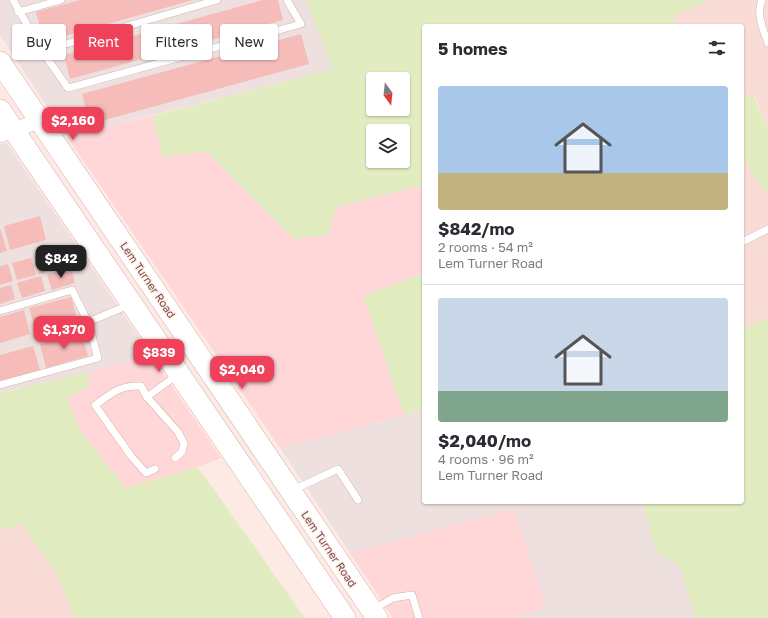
<!DOCTYPE html>
<meta charset="utf-8">
<style>
:root{--surface:#fff;--page:#f2f2f3;--text:#2b2b33;--muted:#7c7c81;--line:#e1e1e2;--accent:#ef4159}
body{margin:0;font-family:"Golos Text",sans-serif;background:var(--page);color:var(--text);height:100vh;display:flex;flex-direction:column;font-size:15px;white-space:nowrap}
*{box-sizing:border-box;margin:0}
p{font-size:13px;color:var(--muted)}
.icon{flex:none;width:22px;height:22px;fill:none;stroke:currentColor;stroke-width:2;stroke-linecap:round;stroke-linejoin:round}
.map{position:relative;flex:1;overflow:hidden}
.drawer{position:absolute;left:422px;top:24px;width:322px;height:480px;display:flex;flex-direction:column;background:var(--surface);border-radius:4px;box-shadow:0 1px 3px #0004}
.drawer>*{flex:none}
.guide{position:absolute;left:12px;top:24px;width:350px;height:36px;display:flex;gap:8px}
.needle{width:26px;rotate:165deg}
.fabs{position:absolute;left:366px;top:72px;display:grid;gap:8px}
.fabs a{display:grid;place-items:center;width:44px;height:44px;border-radius:4px;background:var(--surface);box-shadow:0 1px 3px #0004;font-size:20px}
.price{position:absolute;translate:-50% -34px;padding:0 9px;border-radius:8px;background:var(--accent);color:#fff;font-size:13px;line-height:26px;filter:drop-shadow(0 1px 2px #0008)}
.price::after{content:'';position:absolute;left:50%;top:24px;width:12px;height:9px;margin-left:-6px;background:inherit;clip-path:polygon(0 0,100% 0,50% 100%)}
.price.on{background:#222;color:#fff}
ul{padding:0;list-style:none}
li{display:grid;align-content:center;gap:8px;height:212px;padding:0 16px}
li+li{border-top:1px solid var(--line)}
li span{display:grid;place-items:center;height:124px;border-radius:4px;color:#555}
li>.icon{margin-inline-start:auto}
span .icon{width:72px;height:72px;fill:#fffc;stroke-width:1}
li b{font-size:17px}
h2{display:flex;justify-content:space-between;align-items:center;height:48px;padding:0 16px;font-size:17px}
.chip{padding:0 14px;border-radius:4px;background:var(--surface);box-shadow:0 1px 3px #0004;font-size:14px;line-height:36px}
.chip.on{background:var(--accent);color:#fff}
.map>svg:first-child{display:block}
.residential{fill:#f8dcd5}
.commercial{fill:#ffd7d9}
.industrial{fill:#ede0de}
.green{fill:#e2ecc1;fill-rule:evenodd}
.building{fill:#f5bcba}
.lines{fill:none;stroke-linecap:round;stroke-linejoin:round}
.service-casing{stroke:#d5b2af;stroke-width:8}
.minor-casing{stroke:#d5b2af;stroke-width:16}
.secondary-casing{stroke:#d8afab;stroke-width:22}
.service{stroke:#fff;stroke-width:7}
.minor{stroke:#fff;stroke-width:15}
.secondary{stroke:#fff;stroke-width:21}
.labels{text-anchor:middle;stroke-width:3;stroke-linejoin:round;paint-order:stroke}
.street-label{font-size:11px;fill:#784848;stroke:#fff0eb}
</style>
<div class="map">
<svg width="768" height="618" viewBox="0 0 768 618">
<rect width="100%" height="100%" fill="#feeae4"/>
<g class="residential">
<path d="M710,0H768V128L754,95L742,99V26H677L673,16Z"/>
<path d="M742,154L764,191L768,189V317L742,329Z"/>
<path d="M22,524L59,577L74,618H0V530Z"/>
</g>
<g class="commercial">
<path d="M152,116L163,158L207,151L294,239L328,235L336,207L415,187L424,188V273L363,296L404,415L280,448L67,137Z"/>
<path d="M151,355L221,458L198,467L126,488L82,433L66,397L90,386L87,373Z"/>
<path d="M514,509L546,608L513,618H393L350,553Z"/>
</g>
<g class="industrial">
<path d="M0,0H306L333,69L67,137L0,35Z"/>
<path d="M7,143L151,355L87,373L0,393V144Z"/>
<path d="M424,410V502H642L656,551L680,566L695,618H513L546,608L514,509L350,553L280,448Z"/>
</g>
<g class="green">
<path d="M306,0H710L673,16L677,26H424V188L415,187L336,207L328,235L294,239L207,151L163,158L152,116L333,69ZM373,79H403V109H373ZM373,131H403V161H373Z"/>
<path d="M753,95L768,128V189L764,191L742,154V99Z"/>
<path d="M424,273V410L404,415L363,296Z"/>
<path d="M768,317V618H695L680,566L656,551L642,502H742V329Z"/>
<path d="M87,373L90,386L66,398L82,433L126,488L198,467L305,618H74L59,577L22,524L0,530V393Z"/>
</g>
<g class="building">
<path d="M80,0H193L44,42L36,12Z"/>
<path d="M263,0H278L283,20L70,79L64,55Z"/>
<path d="M301,34L309,64L90,124L82,94Z"/>
<path d="M40,216L46,240L10,250L4,226Z"/>
<path d="M0,228L7,251L0,253Z"/>
<path d="M53,251L58,268L39,274L34,256Z"/>
<path d="M31,258L36,275L17,280L12,263Z"/>
<path d="M8,264L13,281L0,285V266Z"/>
<path d="M71,268L75,283L52,290L47,275Z"/>
<path d="M41,276L45,291L22,298L17,283Z"/>
<path d="M11,285L15,299L0,304V288Z"/>
<path d="M71,297L78,321L36,332L29,308Z"/>
<path d="M24,310L30,334L0,343V317Z"/>
<path d="M81,333L88,356L46,368L40,344Z"/>
<path d="M33,346L40,370L0,381V355Z"/>
</g>
<g class="lines">
<defs>
<g id="service">
<path d="M13,0L42,51L68,88L301,24L287,0"/>
<path d="M762,0C756,15 763,29 768,43"/>
<path d="M18,12L61,0"/>
<path d="M42,51L217,0"/>
<path d="M742,242L768,229"/>
<path d="M0,311L72,290L88,322L98,358L0,385"/>
<path d="M88,322L129,305"/>
<path d="M147,397L141,386C120,385 112,393 95,405L131,456L146,473L155,469"/>
<path d="M175,458L182,452L184,443L178,432L147,397L177,375"/>
<path d="M293,490L338,469L358,500"/>
<path d="M374,609L393,598L412,595L419,618"/>
</g>
<path id="minor" d="M0,135L39,121"/>
<g id="secondary">
<path d="M0,62L377,618"/>
<path d="M0,110L345,618"/>
</g>
</defs>
<use href="#service" class="service-casing"/>
<use href="#minor" class="minor-casing"/>
<use href="#secondary" class="secondary-casing"/>
<use href="#service" class="service"/>
<use href="#minor" class="minor"/>
<use href="#secondary" class="secondary"/>
</g>
<g class="labels">
<g class="street-label">
<text transform="translate(148 280) rotate(56)" y="4">Lem Turner Road</text>
<text transform="translate(329 549) rotate(56)" y="4">Lem Turner Road</text>
</g>
</g>
</svg>
<div class="fabs">
<a><svg class="needle" viewBox="-14 -14 28 28"><path d="M0-13l5 13h-10z" fill="#e53935"/><path d="M0 13l5-13h-10z" fill="#7c7c81"/></svg></a>
<a><svg class="icon" aria-label="layers" viewBox="0 0 24 24"><path d="M12 4l9 5-9 5-9-5zM3 14l9 5 9-5"/></svg></a>
</div>
<b class="price" style="left:73px;top:141px">$2,160</b>
<b class="price on" style="left:61px;top:279px">$842</b>
<b class="price" style="left:64px;top:350px">$1,370</b>
<b class="price" style="left:159px;top:373px">$839</b>
<b class="price" style="left:242px;top:390px">$2,040</b>
<div class="guide">
<a class="chip">Buy</a>
<a class="chip on">Rent</a>
<a class="chip">Filters</a>
<a class="chip">New</a>
</div>
<section class="drawer">
<h2>5 homes<svg class="icon" aria-label="filters" viewBox="0 0 24 24"><path d="M4 7h16M4 17h16"/><circle cx="9" cy="7" r="2"/><circle cx="15" cy="17" r="2"/></svg></h2>
<ul>
<li><span style="background:linear-gradient(#a9c7e8 70%,#c2b280 0)"><svg class="icon" aria-label="home" viewBox="0 0 24 24"><path d="M3 11l9-7 9 7M6 9v11h12V9"/></svg></span><div><b>$842/mo</b><p>2 rooms · 54 m²</p><p>Lem Turner Road</p></div></li>
<li><span style="background:linear-gradient(#c9d6e8 75%,#7fa58c 0)"><svg class="icon" aria-label="home" viewBox="0 0 24 24"><path d="M3 11l9-7 9 7M6 9v11h12V9"/></svg></span><div><b>$2,040/mo</b><p>4 rooms · 96 m²</p><p>Lem Turner Road</p></div></li>
</ul>
</section>
</div>
